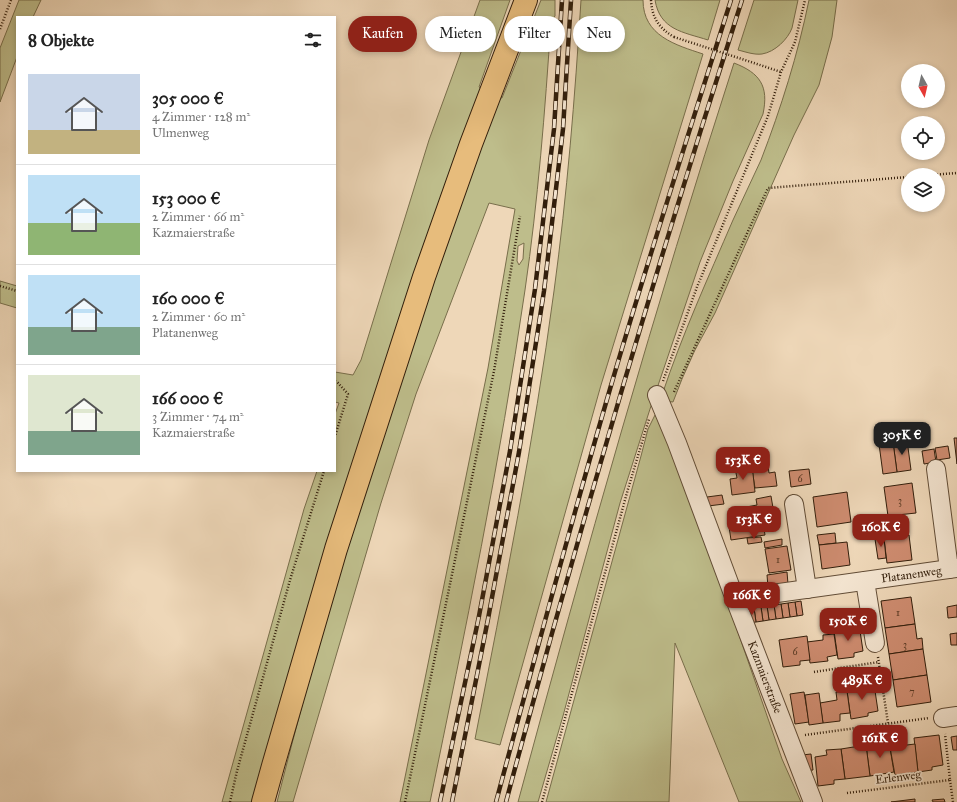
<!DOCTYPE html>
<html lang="de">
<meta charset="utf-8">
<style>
:root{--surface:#fff;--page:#f2f2f2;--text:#222;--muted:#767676;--line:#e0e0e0;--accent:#8f2418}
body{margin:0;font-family:"IM FELL Great Primer",serif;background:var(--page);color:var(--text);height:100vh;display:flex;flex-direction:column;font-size:15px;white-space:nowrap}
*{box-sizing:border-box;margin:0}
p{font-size:13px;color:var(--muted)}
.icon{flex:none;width:22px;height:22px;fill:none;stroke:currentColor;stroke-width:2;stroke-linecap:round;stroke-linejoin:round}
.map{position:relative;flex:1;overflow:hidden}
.panel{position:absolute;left:16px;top:16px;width:320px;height:456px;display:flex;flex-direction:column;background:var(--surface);border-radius:0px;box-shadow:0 2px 6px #0003}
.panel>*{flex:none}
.guide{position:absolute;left:348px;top:16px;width:380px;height:36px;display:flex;gap:8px}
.needle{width:26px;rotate:172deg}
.fabs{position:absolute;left:901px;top:64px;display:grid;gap:8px}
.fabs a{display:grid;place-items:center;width:44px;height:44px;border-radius:50%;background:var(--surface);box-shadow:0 2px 6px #0003;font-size:20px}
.price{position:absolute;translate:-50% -34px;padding:0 9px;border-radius:8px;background:var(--accent);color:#fff;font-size:13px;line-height:26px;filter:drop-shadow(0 1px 2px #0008)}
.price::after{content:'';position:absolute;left:50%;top:24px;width:12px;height:9px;margin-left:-6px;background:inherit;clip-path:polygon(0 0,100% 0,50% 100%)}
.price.current{background:#222;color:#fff}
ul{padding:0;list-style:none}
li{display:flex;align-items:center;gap:12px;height:100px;padding:0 12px}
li+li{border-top:1px solid var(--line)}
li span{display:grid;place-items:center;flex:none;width:112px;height:80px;border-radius:0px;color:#555}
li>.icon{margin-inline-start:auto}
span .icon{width:48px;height:48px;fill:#fffc;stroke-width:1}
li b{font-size:17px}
h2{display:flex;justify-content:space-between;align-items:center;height:48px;padding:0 12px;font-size:17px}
.tag{padding:0 14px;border-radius:18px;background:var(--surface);box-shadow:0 2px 6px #0003;font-size:14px;line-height:36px}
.tag.current{background:var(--accent);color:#fff}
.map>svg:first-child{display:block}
.green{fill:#bebd8b;stroke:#786e4b;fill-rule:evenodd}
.building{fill:#ce8c70;stroke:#321e0b}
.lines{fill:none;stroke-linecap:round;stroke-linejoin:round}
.street-casing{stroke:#614c36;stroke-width:20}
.primary-casing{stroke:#321e0b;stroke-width:24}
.path{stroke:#321e0b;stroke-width:2.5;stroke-dasharray:1 2;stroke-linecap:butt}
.street{stroke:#f4e5d1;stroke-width:18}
.primary{stroke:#e7bc7c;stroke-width:22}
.rail-casing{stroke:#321e0b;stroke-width:4.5}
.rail{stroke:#f4e5d1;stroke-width:3;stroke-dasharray:9;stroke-linecap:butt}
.path-bridge{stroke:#321e0b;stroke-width:2.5;stroke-dasharray:1 2;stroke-linecap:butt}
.labels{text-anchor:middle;stroke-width:3.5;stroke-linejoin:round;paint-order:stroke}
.number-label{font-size:10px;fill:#593a24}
.street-label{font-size:12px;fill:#321e0b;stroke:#f4e5d1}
</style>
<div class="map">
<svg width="957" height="802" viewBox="0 0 957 802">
<rect width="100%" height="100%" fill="#eed7b8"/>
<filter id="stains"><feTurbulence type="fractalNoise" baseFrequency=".005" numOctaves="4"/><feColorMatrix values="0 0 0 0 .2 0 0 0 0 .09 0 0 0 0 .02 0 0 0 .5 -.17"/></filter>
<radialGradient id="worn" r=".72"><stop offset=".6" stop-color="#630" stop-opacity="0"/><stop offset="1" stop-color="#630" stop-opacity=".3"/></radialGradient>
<g class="green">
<path d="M19,0H41L33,17H17V57L0,102V48Z"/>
<path d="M480,0H510L479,87L482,89L256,802H222L304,509L317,471H335V414L339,403L335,402V372L353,375L361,360L429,140Z"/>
<path d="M541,0H555V16L551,21C545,111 538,201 525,290C500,462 465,632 430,802H400L488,368L515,209L489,203L416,394L381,503L293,802H277C314,655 356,510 403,367C433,276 467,187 499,97L502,98ZM524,243L523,259L519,265L517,261L518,246Z"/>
<path d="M581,0H643C643,36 676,45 703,54L601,385L500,745L475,739C504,590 534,441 554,291C567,195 575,97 581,0Z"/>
<path d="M655,0H720L708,40C683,32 660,30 655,0Z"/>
<path d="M754,0H798C796,9 794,19 792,28C788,39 775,52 762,54C754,55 746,52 738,50Z"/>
<path d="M809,0H837L832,37L819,85L794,135L715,313L695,350L682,379L673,402L665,401L662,395C682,335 708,278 733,220C742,200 752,180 761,160C781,108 798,54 809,0Z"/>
<path d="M734,63C760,73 769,86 763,114L733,181L700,262L650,409L620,503L563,716L538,802H518C585,554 655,307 734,63Z"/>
<path d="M0,281L17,286V308L0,303Z"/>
<path d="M655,415L663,416L782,759L801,802H739L675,643L669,802H546L641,456L648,429Z"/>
</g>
<g class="building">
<path d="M954,438H957V464Z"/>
<path d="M907,440L911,470L897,472L893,442Z"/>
<path d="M893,442L897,472L883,474L879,444Z"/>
<path d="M948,446L950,458L937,460L935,448Z"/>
<path d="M934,449L936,462L924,464L922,451Z"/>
<path d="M767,460L769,473L775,472L777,486L755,488L751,463Z"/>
<path d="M752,465L755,492L732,495L730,479L737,478L735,468Z"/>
<path d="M809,469L811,484L791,487L789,471Z"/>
<path d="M912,483L916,513L888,516L884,487Z"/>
<path d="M847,492L851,522L817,527L813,497Z"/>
<path d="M722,495L724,504L708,506L707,497Z"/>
<path d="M771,496L773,508L761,510L765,535L731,540L728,520L742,518L741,508L757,505L756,499Z"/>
<path d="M835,533L836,543L819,545L817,535Z"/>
<path d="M909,535L912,560L887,563L884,539Z"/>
<path d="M761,537L762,542L748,544L747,538Z"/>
<path d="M884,538L886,558L878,559L875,539Z"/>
<path d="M782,539V545L765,548L764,542Z"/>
<path d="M847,542L850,565L822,569L819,545Z"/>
<path d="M787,546L791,570L769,573L765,549Z"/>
<path d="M787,572L788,584L768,587L767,575Z"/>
<path d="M911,597L915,624L885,628L881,601Z"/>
<path d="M801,601L803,615L797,616L795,602Z"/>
<path d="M795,602L797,616L790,617L788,603Z"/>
<path d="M788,603L790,617L783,618L781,604Z"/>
<path d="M781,604L783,618L776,619L774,605Z"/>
<path d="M774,605L776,619L769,620L767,606Z"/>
<path d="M957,605V617L948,618L947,607Z"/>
<path d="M767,606L769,620L763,621L761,607Z"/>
<path d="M761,607L763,621L756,622L754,608Z"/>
<path d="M754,608L756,622L749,623L747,609Z"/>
<path d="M859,624L863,651L854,653V657L838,659L834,631L850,628L849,625Z"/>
<path d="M915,624L917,639L922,638L923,649L889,654L885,628Z"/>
<path d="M957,633V645H951L950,634Z"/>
<path d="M834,634L837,655L827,657L828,661L810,663L807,642L823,640V635Z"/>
<path d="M807,636L810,660L800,661V665L783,667L779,640Z"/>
<path d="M923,649L927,675L893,680L889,654Z"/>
<path d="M927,675L931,702L897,707L893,680Z"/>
<path d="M874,684L878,711L868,713V716L851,719L847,691L863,688V685Z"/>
<path d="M847,691L850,713L840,714V721L823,723L820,703L837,700L836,692Z"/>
<path d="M804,692L809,722L795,724L790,694Z"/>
<path d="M819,693L823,723L809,725L805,695Z"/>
<path d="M939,735L943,765L932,767V770L918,772L914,738Z"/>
<path d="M957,736V750H953L951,737Z"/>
<path d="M889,742L894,772L870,776L866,745Z"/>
<path d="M915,744L918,772L895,775L890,747Z"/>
<path d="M866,745L870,776L845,779L841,749Z"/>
<path d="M841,749L845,779L834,780V784L818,786L815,757L827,755L826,750Z"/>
<path d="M811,754L813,770L804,771L802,755Z"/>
<path d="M915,799V802H891Z"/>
<path d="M944,799L945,802H933L932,800Z"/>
</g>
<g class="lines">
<defs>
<g id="street">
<path id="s1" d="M657,395L677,443L735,599L813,802"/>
<path d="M936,469L949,569"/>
<path d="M794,504L807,589"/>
<path d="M865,581L875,643"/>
<path id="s2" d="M735,599L957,568"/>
<path d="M943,718L957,716"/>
</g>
<path id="primary" d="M263,802L273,766L336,549L424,277L471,144L526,0"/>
</defs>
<use href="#street" class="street-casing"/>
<use href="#primary" class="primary-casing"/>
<g class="path">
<path d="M651,0C652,18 659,28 674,37"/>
<path d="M0,29L11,0"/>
<path d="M751,62L781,72"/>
<path d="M931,175L957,173"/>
<path d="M0,286L17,291"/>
<path d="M335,381L338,383L348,394L335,436"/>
<path d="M663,381L697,287L768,116L781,72L795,42L805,0"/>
<path d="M674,392L768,188L908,177"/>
<path d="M878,657L888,723"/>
<path d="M814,672L879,662"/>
<path d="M805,735L929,718"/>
<path d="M950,780L953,802"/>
<path d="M847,793L950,780L945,734"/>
<path d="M230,802L237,771L290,580L324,471"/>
<path d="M405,802L494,371L520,216"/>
<path d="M542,802L628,489L649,419"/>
</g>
<use href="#street" class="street"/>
<use href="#primary" class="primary"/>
<defs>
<g id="rail">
<path d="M440,802L479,616L510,451L535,289L554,129L562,0"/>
<path d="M452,802L488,619L519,452L544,291L563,129L571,0"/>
<path d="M496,802C533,664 570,526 610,389C648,259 690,129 731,0"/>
<path d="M506,802C578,532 657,265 742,0"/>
</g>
</defs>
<use href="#rail" class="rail-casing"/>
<use href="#rail" class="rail"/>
<path class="path-bridge" d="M674,37L751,62"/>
</g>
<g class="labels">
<g class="number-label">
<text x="800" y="482">6</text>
<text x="900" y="504">3</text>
<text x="778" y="563">1</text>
<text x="898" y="616">1</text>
<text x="905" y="648">3</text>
<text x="795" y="655">6</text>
<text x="912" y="695">7</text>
</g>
<g class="street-label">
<text dy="4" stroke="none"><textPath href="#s2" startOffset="178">Platanenweg</textPath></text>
<text dy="4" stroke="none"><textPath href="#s1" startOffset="302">Kazmaierstraße</textPath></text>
<text transform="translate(898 777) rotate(-7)" y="4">Erlenweg</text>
</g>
</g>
<rect width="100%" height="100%" filter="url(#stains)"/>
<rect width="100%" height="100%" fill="url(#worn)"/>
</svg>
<div class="fabs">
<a><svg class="needle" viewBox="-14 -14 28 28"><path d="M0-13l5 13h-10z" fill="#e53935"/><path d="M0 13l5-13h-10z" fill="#767676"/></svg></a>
<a><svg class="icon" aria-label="locate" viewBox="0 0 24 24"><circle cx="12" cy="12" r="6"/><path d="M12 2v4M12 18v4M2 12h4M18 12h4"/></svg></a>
<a><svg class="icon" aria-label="layers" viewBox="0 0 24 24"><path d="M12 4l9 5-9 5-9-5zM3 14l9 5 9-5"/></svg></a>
</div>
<b class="price current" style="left:902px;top:456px">305K €</b>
<b class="price" style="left:743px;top:481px">153K €</b>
<b class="price" style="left:754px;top:540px">153K €</b>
<b class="price" style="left:881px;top:548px">160K €</b>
<b class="price" style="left:752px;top:616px">166K €</b>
<b class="price" style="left:848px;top:642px">150K €</b>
<b class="price" style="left:862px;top:701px">489K €</b>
<b class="price" style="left:880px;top:759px">161K €</b>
<div class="guide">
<a class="tag current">Kaufen</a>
<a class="tag">Mieten</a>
<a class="tag">Filter</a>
<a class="tag">Neu</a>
</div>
<section class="panel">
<h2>8 Objekte<svg class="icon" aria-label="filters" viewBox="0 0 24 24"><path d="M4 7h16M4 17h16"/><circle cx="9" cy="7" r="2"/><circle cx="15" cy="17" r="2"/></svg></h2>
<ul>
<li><span style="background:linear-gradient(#c9d6e8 70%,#c2b280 0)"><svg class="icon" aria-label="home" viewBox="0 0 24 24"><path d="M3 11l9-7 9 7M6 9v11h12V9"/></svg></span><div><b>305 000 €</b><p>4 Zimmer · 128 m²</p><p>Ulmenweg</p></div></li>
<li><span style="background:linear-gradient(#bfe0f5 60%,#8fb573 0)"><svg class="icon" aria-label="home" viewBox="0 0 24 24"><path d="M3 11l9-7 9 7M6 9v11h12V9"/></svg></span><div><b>153 000 €</b><p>2 Zimmer · 66 m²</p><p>Kazmaierstraße</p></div></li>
<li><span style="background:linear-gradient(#bfe0f5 65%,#7fa58c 0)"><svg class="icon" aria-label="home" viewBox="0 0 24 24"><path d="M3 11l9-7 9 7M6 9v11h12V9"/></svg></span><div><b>160 000 €</b><p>2 Zimmer · 60 m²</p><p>Platanenweg</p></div></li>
<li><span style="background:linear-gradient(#dfe7d0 70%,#7fa58c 0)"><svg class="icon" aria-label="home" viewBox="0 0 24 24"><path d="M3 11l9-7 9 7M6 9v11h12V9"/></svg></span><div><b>166 000 €</b><p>3 Zimmer · 74 m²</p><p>Kazmaierstraße</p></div></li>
</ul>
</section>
</div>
